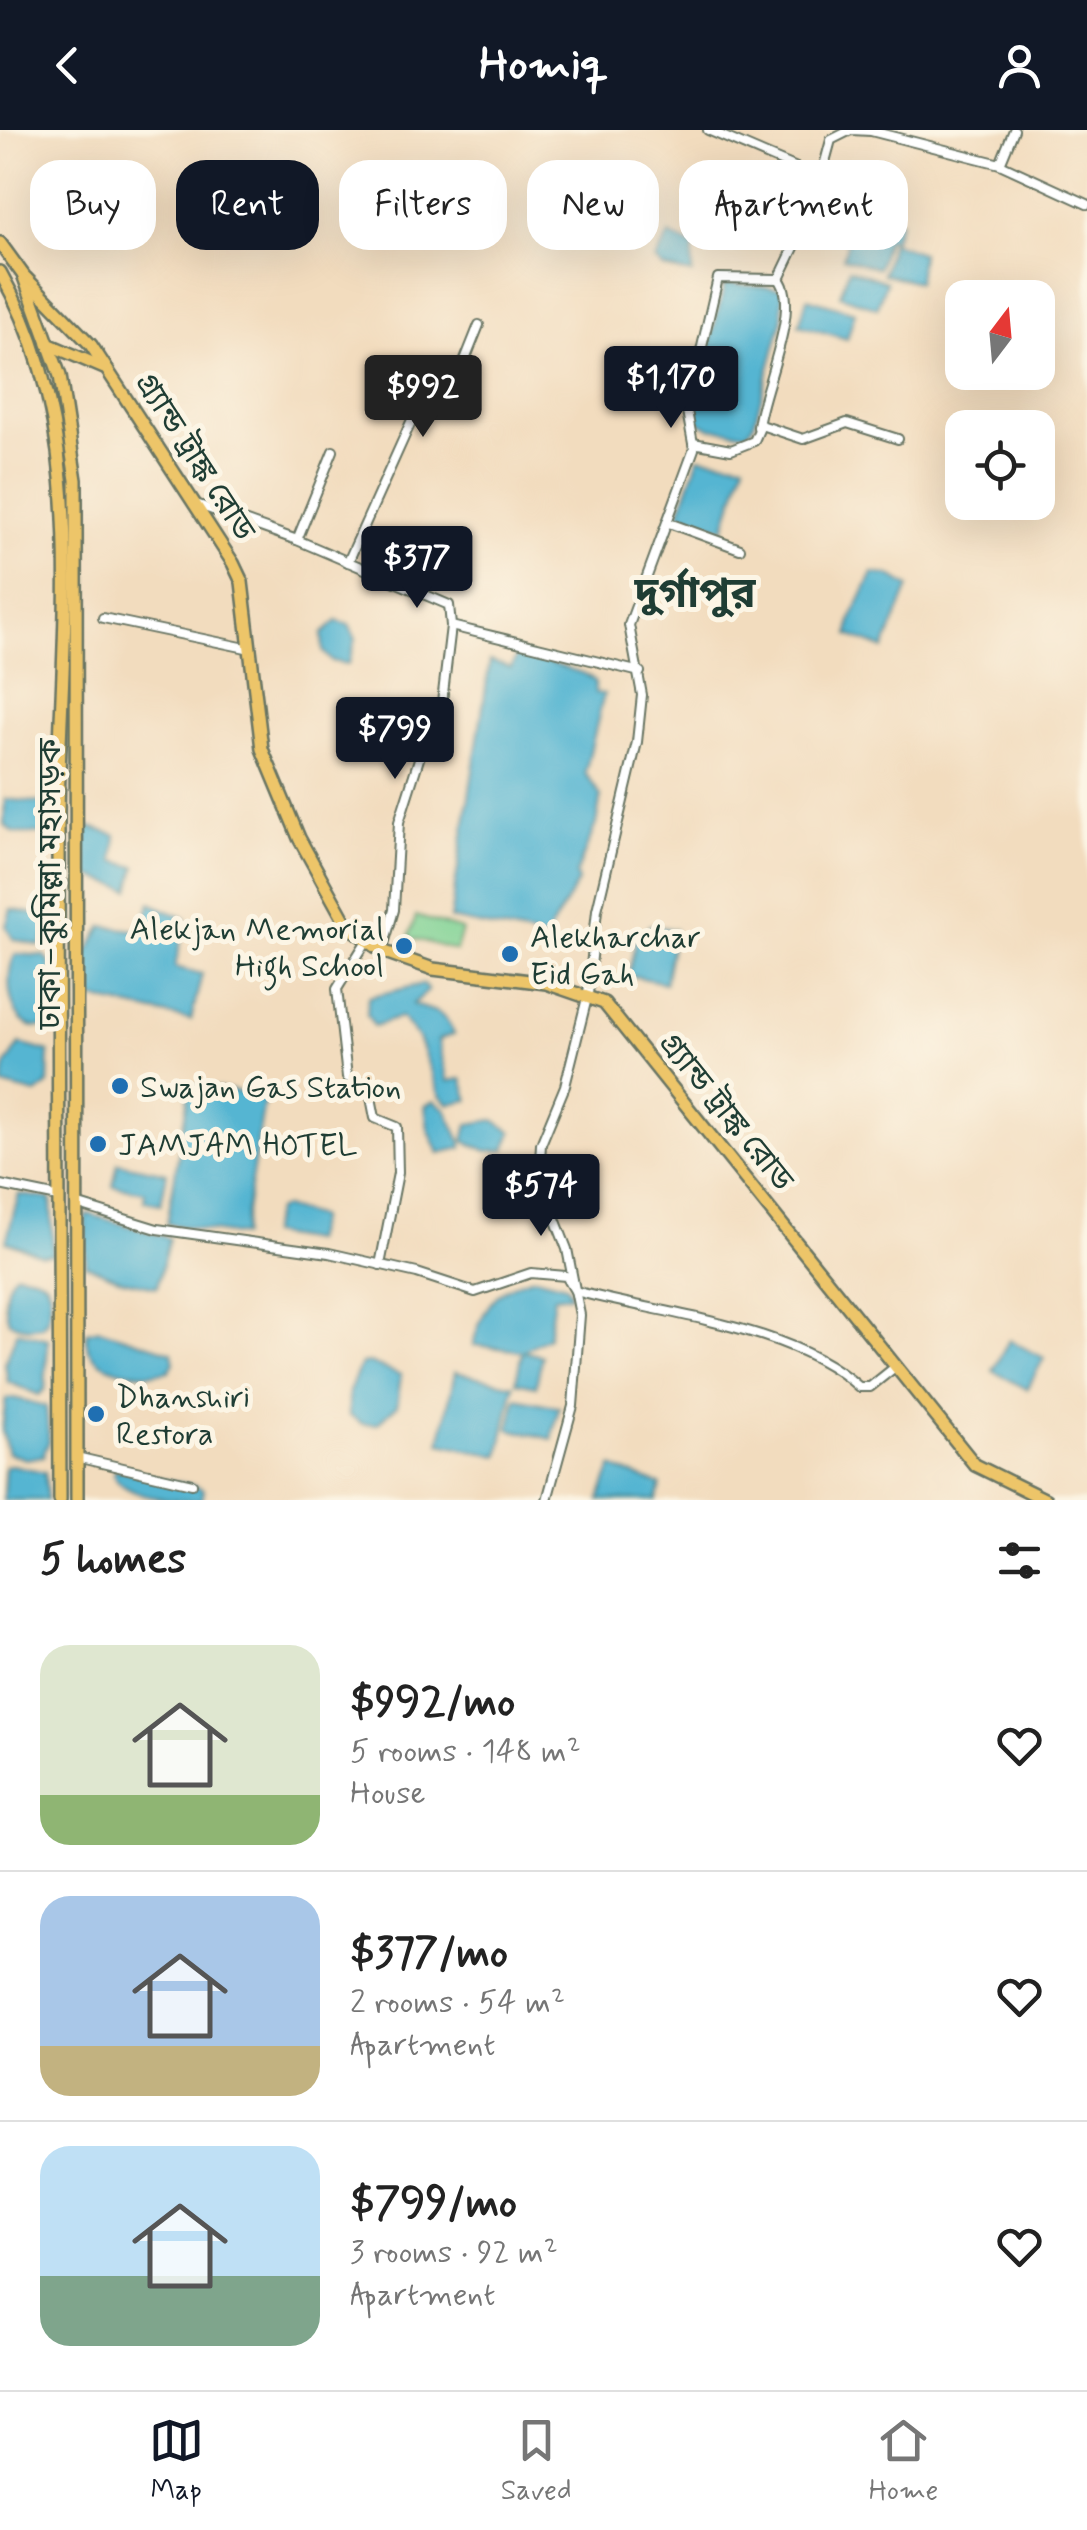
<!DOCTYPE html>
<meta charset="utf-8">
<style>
:root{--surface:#fff;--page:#f6f6f6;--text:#222;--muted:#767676;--line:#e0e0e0;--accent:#111827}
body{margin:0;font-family:Mynerve,"Noto Sans Bengali",sans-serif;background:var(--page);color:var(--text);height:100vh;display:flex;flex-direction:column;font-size:38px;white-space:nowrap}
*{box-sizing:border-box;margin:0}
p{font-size:32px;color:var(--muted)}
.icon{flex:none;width:55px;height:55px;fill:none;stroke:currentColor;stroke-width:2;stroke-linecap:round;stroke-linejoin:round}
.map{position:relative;height:1370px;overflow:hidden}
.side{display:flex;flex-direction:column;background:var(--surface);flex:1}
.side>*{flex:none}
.top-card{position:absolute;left:30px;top:30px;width:1028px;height:90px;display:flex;gap:20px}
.needle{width:65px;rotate:16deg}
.tools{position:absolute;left:945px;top:150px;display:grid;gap:20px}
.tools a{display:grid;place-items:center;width:110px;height:110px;border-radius:20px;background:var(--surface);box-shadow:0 10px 40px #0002;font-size:50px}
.price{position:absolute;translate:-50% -85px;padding:0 22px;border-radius:10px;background:var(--accent);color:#fff;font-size:32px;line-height:65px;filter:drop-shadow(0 2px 5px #0008)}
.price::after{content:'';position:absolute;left:50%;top:60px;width:30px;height:22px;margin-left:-15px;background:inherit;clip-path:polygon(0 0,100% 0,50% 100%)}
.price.selected{background:#222;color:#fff}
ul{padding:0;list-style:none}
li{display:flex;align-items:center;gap:30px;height:250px;padding:0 40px}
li+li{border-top:2px solid var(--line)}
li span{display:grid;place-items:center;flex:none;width:280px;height:200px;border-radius:30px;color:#555}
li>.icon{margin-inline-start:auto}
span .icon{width:120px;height:120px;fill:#fffc;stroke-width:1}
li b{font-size:42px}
h2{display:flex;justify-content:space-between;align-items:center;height:120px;padding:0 40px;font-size:42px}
.chip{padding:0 35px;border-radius:30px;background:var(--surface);box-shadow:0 10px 40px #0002;font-size:35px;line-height:90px}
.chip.selected{background:var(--accent);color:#fff}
header{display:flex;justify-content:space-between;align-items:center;height:130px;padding:0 40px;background:var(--accent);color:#fff;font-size:45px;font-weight:800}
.tab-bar{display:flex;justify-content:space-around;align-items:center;height:140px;border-top:2px solid var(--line);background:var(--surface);font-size:28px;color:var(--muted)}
.tab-bar a{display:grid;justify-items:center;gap:5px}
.tab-bar .selected{color:var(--accent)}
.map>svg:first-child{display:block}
.green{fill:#7ed193;stroke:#4e8764;stroke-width:2.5}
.water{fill:#54b5d2;stroke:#3a7983;stroke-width:2.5}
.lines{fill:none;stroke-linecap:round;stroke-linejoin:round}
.minor-casing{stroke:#697564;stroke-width:12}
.highway-casing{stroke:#697564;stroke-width:16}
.minor{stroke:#fff;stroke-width:8}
.highway{stroke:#edc569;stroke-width:11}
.poi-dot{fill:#1f6fb2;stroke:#fcf5e5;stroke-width:4}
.labels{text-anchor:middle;stroke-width:10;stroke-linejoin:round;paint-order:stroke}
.street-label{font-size:32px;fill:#1f3d34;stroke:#fcf5e5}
.poi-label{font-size:32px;fill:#1f3d34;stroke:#fcf5e5;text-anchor:start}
.district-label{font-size:42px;font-weight:bold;fill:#1f3d34;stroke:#fcf5e5}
</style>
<header><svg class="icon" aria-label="back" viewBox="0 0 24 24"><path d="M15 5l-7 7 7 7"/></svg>Homiq<svg class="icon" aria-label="person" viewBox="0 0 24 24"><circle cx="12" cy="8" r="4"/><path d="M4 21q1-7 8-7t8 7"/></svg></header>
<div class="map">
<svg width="1087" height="1370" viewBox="0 0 1087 1370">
<rect width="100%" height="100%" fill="#fcf5e5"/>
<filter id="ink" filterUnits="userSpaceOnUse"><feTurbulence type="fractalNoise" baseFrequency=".01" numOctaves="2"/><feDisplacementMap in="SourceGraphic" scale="20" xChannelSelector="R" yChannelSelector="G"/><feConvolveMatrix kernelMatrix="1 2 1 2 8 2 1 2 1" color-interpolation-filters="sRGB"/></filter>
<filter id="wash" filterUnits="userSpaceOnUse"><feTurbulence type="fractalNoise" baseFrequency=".0048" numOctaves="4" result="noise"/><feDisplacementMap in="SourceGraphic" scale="40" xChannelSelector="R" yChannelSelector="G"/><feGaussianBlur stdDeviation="2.25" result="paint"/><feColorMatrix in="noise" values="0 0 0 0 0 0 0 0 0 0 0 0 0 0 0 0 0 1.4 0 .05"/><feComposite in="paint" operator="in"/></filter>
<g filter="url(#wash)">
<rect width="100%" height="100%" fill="#f2dcbe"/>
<path class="green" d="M416,786L462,800L456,821L409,807Z"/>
<g class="water">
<path d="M832,35L894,57L885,85L900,91L893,110L887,109L878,138L843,128L848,112L810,98Z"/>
<path d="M669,105L693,116L692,144L664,138L655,130Z"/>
<path d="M891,112L921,123L918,152L883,144Z"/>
<path d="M849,139L886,152L877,178L840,165Z"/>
<path d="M725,153L783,159L782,192L754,293L747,303L710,298L692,287Z"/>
<path d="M807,168L855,182L847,209L799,195Z"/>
<path d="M699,327L745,333L724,399L679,384Z"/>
<path d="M873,443L891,446L909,457L884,519L849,505L851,490Z"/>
<path d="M337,491L349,495L356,509L348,534L331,531L323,521L322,504Z"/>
<path d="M518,523L585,544L595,551V563L604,564L585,643L601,666L596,694L576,744L578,752L545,808L450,789L490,531L511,538Z"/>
<path d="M5,669L44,673C54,682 51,695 42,704L14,703L4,695Z"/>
<path d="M83,695L116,705L114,731L136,737L130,760L84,744Z"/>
<path d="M150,773L186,789L175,837L202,844L191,890L84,867L85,826L103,796L143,801Z"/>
<path d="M11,779L43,786L48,800L40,816L13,809L6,796Z"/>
<path d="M650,795L675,800L665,853L628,845L636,810Z"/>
<path d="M16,824L45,826L51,834L48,895C11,910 1,846 16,824Z"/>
<path d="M423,854L428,861L413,874C432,883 442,877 454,904L438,910L448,951L462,949L469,970L449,974L440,966L418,908L401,887L374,896L367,885L368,867Z"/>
<path d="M20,914L49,922L48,955L36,964L2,955L6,935Z"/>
<path d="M190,954L265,966L242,1106L167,1094Z"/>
<path d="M434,971L446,979L462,1013V1018L439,1023L428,999L425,976Z"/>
<path d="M494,990L512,1002L505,1020L487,1021L464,1011L468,994Z"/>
<path d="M118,1033L167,1043L161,1074L144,1071L145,1062L113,1056Z"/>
<path d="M19,1064L51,1069L53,1124L42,1125L6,1111Z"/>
<path d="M283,1077L319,1087L312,1111L269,1104L276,1080Z"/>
<path d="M89,1084L169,1108L157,1157L123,1150L86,1135L85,1087Z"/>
<path d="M16,1143C23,1144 35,1145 41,1149C55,1158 52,1187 42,1196L27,1198L9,1192C4,1177 3,1153 16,1143Z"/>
<path d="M535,1147L566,1155L571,1165L554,1167L548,1207L523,1221L542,1226L536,1256L516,1252L522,1221L473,1215C482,1178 496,1156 535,1147Z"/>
<path d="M99,1199L172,1222L174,1233L169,1241C141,1248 80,1241 87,1202Z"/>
<path d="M17,1201L48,1209L45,1259L39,1265L8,1252L5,1233Z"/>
<path d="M1009,1210L1044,1228L1027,1259L993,1241Z"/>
<path d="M369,1233L401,1245L397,1276L377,1294H363L349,1285V1261L361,1234Z"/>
<path d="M455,1242L514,1255L499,1326L440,1313Z"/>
<path d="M14,1268L46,1276L49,1311L43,1326L26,1329L8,1323L2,1301L6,1269Z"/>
<path d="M516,1268L559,1277L552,1309L509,1299Z"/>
<path d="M12,1335L45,1342L47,1370H3L5,1336Z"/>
<path d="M612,1337L661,1355L656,1370H599Z"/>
<path d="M115,1339L196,1356L204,1360L202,1370C173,1370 129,1370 113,1345Z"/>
</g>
</g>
<g filter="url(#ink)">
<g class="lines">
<defs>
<g id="minor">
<path d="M708,0L820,48"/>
<path d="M1000,34L1014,0"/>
<path d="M758,297C762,260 802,176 779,149"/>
<path d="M693,313L731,320L754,311L761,295L803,309L847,293L898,309"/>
<path d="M193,373L297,410L449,475L451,496L640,542"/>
<path d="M669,393L740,419"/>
<path d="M297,410L333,321"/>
<path d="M348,432L433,243L461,240L479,195"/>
<path d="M103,488L251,519"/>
<path d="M366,812L337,859L347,947L369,957L375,988L397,997L398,1043L380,1135"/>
<path d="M382,821L394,780L399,692L425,610L440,589L451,496"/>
<path d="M0,1055L58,1067"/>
<path d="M76,1074L157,1099L329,1123L417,1143L475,1162L531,1143L566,1146L575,1161C665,1185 791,1195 859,1257H870L895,1237"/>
<path d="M76,1327L192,1354"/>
<path d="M547,1370L573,1276L580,1185L567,1119L539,1048L541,1014L565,956L588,864L597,780L637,612L642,565L629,495L694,319L687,281L718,148L779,149L812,80L831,10L851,0L871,1L1000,34L1087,74"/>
</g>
<g id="highway">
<path d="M0,113L24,146L91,215L233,433L242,452L262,619L299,708L347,795L382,821L433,839L546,853L604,873L975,1335L1046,1370"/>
<path d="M0,142C96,310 58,513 58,698C59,922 58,1146 60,1370"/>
<path d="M24,147L60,246L76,350L77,1370"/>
<path d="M48,214L104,238"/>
</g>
</defs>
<use href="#minor" class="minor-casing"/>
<use href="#highway" class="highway-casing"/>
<use href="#minor" class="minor"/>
<use href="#highway" class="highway"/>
</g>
</g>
<g class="poi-dot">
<circle cx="404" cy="816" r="10"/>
<circle cx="510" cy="824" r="10"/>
<circle cx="120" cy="956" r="10"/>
<circle cx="98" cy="1014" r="10"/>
<circle cx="96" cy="1284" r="10"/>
</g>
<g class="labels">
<g class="street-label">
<text transform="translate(196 326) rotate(57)" y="11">গ্র্যান্ড ট্রাঙ্ক রোড</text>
<text transform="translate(49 754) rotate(-90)" y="11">ঢাকা–কুমিল্লা মহাসড়ক</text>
<text transform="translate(727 981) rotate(51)" y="11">গ্র্যান্ড ট্রাঙ্ক রোড</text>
</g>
<g class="poi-label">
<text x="384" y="809" text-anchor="end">Alekjan Memorial<tspan x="384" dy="37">High School</tspan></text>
<text x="530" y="817">Alekharchar<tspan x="530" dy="37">Eid Gah</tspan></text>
<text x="140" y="967">Swajan Gas Station</text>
<text x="118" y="1025">JAMJAM HOTEL</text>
<text x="116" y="1277">Dhanshiri<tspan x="116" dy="37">Restora</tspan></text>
</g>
<g class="district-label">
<text x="695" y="477">দুর্গাপুর</text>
</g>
</g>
</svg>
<div class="tools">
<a><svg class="needle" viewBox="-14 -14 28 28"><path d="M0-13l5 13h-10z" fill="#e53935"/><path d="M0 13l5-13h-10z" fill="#767676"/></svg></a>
<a><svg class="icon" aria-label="locate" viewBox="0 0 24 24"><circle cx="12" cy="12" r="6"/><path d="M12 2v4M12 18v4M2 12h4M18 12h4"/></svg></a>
</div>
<b class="price" style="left:671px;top:301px">$1,170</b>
<b class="price selected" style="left:423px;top:310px">$992</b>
<b class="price" style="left:417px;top:481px">$377</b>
<b class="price" style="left:395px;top:652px">$799</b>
<b class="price" style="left:541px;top:1109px">$574</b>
<div class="top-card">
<a class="chip">Buy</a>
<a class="chip selected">Rent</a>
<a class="chip">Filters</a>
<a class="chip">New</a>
<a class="chip">Apartment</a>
</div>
</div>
<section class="side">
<h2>5 homes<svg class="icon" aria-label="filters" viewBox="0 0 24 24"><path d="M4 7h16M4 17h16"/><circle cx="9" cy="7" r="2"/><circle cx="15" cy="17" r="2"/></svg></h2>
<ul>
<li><span style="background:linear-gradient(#dfe7d0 75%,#8fb573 0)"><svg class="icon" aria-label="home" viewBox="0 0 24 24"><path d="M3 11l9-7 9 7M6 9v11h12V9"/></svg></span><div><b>$992/mo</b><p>5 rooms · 148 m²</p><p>House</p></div><svg class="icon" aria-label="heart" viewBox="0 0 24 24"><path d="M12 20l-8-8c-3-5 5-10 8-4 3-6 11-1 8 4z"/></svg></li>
<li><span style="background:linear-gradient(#a9c7e8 75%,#c2b280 0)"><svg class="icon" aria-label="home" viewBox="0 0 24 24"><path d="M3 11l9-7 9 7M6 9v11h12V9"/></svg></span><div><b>$377/mo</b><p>2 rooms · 54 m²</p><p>Apartment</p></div><svg class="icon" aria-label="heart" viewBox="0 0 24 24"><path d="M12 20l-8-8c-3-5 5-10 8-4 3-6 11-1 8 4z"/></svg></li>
<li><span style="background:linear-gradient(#bfe0f5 65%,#7fa58c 0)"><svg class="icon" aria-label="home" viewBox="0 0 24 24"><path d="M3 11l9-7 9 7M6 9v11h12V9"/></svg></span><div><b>$799/mo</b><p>3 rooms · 92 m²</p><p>Apartment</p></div><svg class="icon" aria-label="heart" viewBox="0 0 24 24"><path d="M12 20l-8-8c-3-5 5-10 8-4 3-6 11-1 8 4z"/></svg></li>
</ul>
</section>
<nav class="tab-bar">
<a class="selected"><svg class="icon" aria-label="map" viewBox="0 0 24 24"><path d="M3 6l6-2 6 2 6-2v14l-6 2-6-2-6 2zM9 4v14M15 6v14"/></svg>Map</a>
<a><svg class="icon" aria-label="saved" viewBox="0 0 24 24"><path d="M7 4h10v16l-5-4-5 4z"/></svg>Saved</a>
<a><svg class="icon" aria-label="home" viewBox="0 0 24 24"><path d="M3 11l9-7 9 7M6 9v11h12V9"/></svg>Home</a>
</nav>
